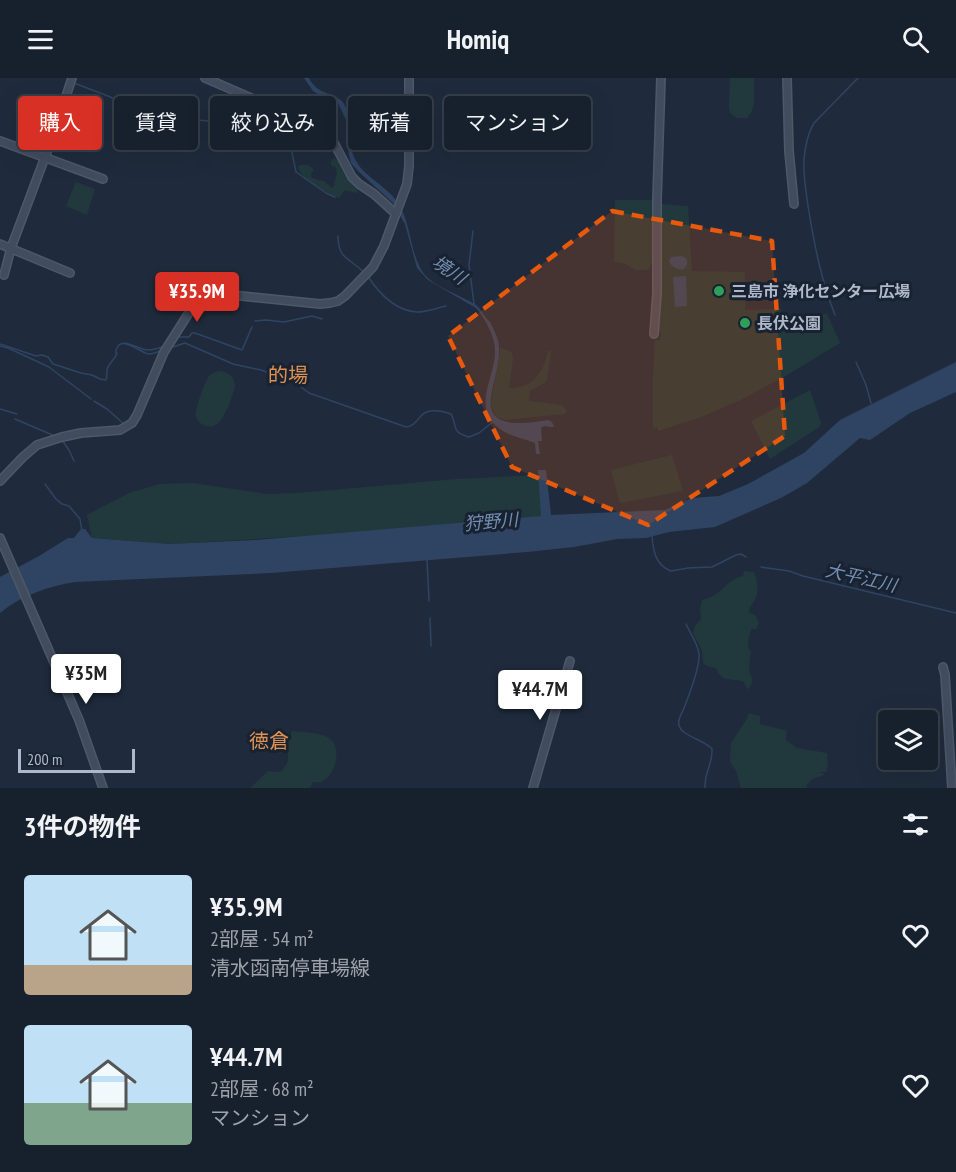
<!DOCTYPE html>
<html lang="ja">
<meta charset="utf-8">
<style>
:root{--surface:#17202d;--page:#202835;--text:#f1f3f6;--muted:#9ea3aa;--line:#363e49;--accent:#d93025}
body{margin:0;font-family:"PT Sans Narrow","Noto Sans JP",sans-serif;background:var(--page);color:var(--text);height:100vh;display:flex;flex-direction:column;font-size:22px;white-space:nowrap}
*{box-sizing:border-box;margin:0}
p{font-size:20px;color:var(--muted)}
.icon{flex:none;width:33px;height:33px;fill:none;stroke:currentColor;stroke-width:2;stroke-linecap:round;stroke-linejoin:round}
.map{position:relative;height:710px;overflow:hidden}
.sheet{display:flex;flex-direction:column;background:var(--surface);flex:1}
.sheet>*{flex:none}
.guide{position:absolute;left:18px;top:18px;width:600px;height:54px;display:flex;gap:12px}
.controls{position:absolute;left:878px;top:632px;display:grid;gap:12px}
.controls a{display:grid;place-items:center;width:60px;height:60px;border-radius:6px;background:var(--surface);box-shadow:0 6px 24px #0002,0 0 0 2px var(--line);font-size:30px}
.scale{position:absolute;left:18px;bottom:15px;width:117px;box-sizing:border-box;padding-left:6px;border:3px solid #aeb8c8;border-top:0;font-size:16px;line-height:21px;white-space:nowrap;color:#aeb8c8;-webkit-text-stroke:4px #182231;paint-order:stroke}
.price{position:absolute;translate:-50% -51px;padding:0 14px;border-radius:6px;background:#fff;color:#222;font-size:20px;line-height:39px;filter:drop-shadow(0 2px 3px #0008)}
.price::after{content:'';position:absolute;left:50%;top:36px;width:18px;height:14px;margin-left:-9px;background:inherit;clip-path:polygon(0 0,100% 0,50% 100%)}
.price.active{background:var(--accent);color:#fff}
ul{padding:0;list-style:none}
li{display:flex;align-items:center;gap:18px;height:150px;padding:0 24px}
li span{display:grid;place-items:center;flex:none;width:168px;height:120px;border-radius:6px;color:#555}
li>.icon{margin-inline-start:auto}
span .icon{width:72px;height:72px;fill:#fffc;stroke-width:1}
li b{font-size:26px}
h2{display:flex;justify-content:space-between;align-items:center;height:72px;padding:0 24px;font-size:26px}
.chip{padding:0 21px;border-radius:6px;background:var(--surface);box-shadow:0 6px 24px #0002,0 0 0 2px var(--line);font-size:21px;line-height:54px}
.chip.active{background:var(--accent);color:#fff}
header{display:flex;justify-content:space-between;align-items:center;height:78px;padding:0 24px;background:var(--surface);font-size:27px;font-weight:600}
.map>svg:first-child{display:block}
.green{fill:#21393d}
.water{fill:#2f4463}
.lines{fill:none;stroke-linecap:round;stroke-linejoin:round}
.stream{stroke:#2f4463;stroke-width:1.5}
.secondary-casing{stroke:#4e5867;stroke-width:10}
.secondary{stroke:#414c5f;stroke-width:7}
.marked{fill:#e8590c;fill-opacity:0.2;stroke:#e8590c;stroke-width:4.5;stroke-dasharray:12 8;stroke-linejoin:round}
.leisure-dot{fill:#2e9e5b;stroke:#182231;stroke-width:2}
.labels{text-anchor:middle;stroke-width:6;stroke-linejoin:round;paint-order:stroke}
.poi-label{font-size:16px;font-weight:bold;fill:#aeb8c8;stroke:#182231;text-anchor:start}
.water-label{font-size:18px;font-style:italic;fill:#738eb3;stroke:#182231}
.quarter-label{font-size:20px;fill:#df9152;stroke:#182231}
</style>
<header><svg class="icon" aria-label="menu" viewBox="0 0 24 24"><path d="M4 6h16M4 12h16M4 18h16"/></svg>Homiq<svg class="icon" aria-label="search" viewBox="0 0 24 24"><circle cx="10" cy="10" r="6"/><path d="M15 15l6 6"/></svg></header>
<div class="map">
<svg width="956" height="710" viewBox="0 0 956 710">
<rect width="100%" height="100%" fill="#1f2b3c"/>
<g class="green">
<path d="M730,0H754C754,13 757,30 747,40H737L731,36L729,30Z"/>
<path d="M323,21L328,27L329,35L326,37L315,32L319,22Z"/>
<path d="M334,80C341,84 348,98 354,105L353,108L358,113L356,115L345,112L339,120C326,113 302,104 298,89C303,85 309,86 314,92L311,96V99L317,102L324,103L332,110L335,107L334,104L337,97L336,90L331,87V83Z"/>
<path d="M76,104L95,111L87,137L66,128Z"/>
<path d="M615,122H652V125L654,126L660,182L661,126L688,128L692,193L745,194V232L781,231V234L790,237L827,236L840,265L784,299L738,323L704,338L658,353L657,349L653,350V300L655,262H660L661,255L659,253L661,218V183H652L651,188L648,192H636L623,185L614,184Z"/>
<path d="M502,270L512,274L513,281L509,310C532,311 544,295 548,273H551L547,301L545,305L530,313L529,322L530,323L562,327L567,333L565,336L505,342L497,339C495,336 493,333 492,330C489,321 500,285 500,271Z"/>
<path d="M218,293C228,293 235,299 235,309C231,321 223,353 206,348C202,347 197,343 196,339C194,333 205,303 209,298C212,295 215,295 218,293Z"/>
<path d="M810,312L821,345L819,349L770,381L751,343Z"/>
<path d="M672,377L683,413L620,425L611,392Z"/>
<path d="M539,397L542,438L303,458L173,466L92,460L87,437L129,415L159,406L193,405L267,416L298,415L456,401Z"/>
<path d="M744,493L754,494C758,504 760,515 753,525C748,533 751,525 749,534L756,538L759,545L756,551H751C750,559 745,566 751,574C750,579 749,586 749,591C750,601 757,600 748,611H747L744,604C732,599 722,606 716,590C700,587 704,586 702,574C701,568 696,561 693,555L695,548L701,541L700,530L702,522C707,520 713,519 717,515C726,509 731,500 743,498Z"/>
<path d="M749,635L760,638V646L788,653L786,655V662L797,670L827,675L828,687L826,694H818L823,695L824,697L812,701L806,708L808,710H741L736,693L730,684L731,665L746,642Z"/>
<path d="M292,653C303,654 315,654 325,658C341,663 338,688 329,698C326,701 324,702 321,704H313L310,710H250L268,693L280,694C293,682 286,678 288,664C289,660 291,657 292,653Z"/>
</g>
<g class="water">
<path d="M304,0H309C318,19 336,13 344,26C357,46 345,64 356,83C365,99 384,107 395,121C412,141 409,178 425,197C436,210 461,217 476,227C482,232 484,239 490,244C494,252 499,261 499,270C500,287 493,303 491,320C486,353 528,345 548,342L552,344L554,349H549L547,348L541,349L542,363H538L540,376H536L535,365C523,360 511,359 500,351C470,329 496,300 495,272C495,259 485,240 476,230L428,202L417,190L405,146L393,125L358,93L351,85L349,77L346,58L347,44L338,25L333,21L319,17L313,13Z"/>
<path d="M682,178C688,180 689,186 684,191C679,193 671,189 669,183L671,179Z"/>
<path d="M686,198L687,228L675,229L673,199Z"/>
<path d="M956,284V314L910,335L870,362L860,360L807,405L781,420L715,449L669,454L646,460L617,461L574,469L527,474L271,495L75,504C49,508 20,518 0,535V499L39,478L68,460H74L81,451H85L92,460L170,466L256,462L541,438L538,392H546L551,437L665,432L692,420L719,418L748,406L804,375L840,342Z"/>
</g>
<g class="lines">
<g class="stream">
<path d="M74,5L108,18L138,31L172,43L197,42L233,45L251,40H260L267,44L291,70L296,94L326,115L335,119"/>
<path d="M473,153L469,187L474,226"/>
<path d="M338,158C338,181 349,180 364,194"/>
<path d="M367,197C378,214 395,233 417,234C426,234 437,230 446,228"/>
<path d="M835,237C821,202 814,165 808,128C806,113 803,97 804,81C805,70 808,55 814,45L858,0"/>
<path d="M255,243L266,242L284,244L312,238L322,241"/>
<path d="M125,265C143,269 142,276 162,269"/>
<path d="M0,266L36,278L42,277L48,279L53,286L81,295L92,297L100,301L106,302C107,299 107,295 107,292C108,287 112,284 115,279C120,271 113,279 117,270C122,258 140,274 148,276C153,276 158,274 162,272"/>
<path d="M173,266L178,259H189L192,255H195L242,272L252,249"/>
<path d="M0,268L8,270L49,289L91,321"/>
<path d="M170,270L185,265L233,286L261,292L287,302L297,306L309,315L406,349C414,348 416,343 422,337C429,330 442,333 451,336C458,348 450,354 469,359L479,355L494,343"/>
<path d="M856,284L866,307L871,325"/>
<path d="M94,323L107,331L124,346"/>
<path d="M0,331L17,336"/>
<path d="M15,341L55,358"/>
<path d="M62,362L69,372L74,383"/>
<path d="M45,406L56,421L62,426L69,428L80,441L82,453"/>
<path d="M652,457C653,472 655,487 671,493L688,490L712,489L736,477L741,476L746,479"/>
<path d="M427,482L429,523"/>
<path d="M761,489L789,493L803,498L956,535"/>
<path d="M430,540L431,568"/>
<path d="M686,546C690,555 698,566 699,576C700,588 689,618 684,630C682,635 677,642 679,647C681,658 705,662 712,671C713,685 704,695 705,710"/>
</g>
<defs>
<g id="secondary">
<path d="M205,0L272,29L327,59L334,65L352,99L359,106L374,116L396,136"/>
<path d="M787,0L789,73L794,126"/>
<path d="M0,63L103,101"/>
<path d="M0,166L70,195"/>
<path d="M4,197L11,170L54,55L72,0"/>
<path d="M654,256L657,215V121L661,0"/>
<path d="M0,403L23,379L37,367L62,359L81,355L120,352L132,345L137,337L164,274L190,233L205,219L210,216H223L320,226L330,225L338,223L345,218L373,189L384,168L407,106L409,88V0"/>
<path d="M0,460L79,642L103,710"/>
<path d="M943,589L945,597L952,710"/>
<path d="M533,710L570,583"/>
</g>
</defs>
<use href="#secondary" class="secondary-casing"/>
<use href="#secondary" class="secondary"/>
</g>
<path class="marked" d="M612,133L772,163L785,358L648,447L512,389L448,258Z"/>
<g class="leisure-dot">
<circle cx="719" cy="213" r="6"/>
<circle cx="745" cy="245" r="6"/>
</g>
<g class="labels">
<g class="poi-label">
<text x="731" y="219">三島市 浄化センター広場</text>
<text x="757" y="251">長伏公園</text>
</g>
<g class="water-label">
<text transform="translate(449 192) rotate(34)" y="6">境川</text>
<text transform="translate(491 444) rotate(-5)" y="6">狩野川</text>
<text transform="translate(861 500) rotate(13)" y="6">大平江川</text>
</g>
<g class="quarter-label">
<text x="288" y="304">的場</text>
<text x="269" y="670">徳倉</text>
</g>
</g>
</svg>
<div class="controls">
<a><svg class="icon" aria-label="layers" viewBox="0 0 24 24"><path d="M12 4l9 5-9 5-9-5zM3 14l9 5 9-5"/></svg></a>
</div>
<div class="scale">200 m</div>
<b class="price active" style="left:197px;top:245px">¥35.9M</b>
<b class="price" style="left:86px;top:627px">¥35M</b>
<b class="price" style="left:540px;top:643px">¥44.7M</b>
<div class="guide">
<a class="chip active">購入</a>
<a class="chip">賃貸</a>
<a class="chip">絞り込み</a>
<a class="chip">新着</a>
<a class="chip">マンション</a>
</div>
</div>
<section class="sheet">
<h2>3件の物件<svg class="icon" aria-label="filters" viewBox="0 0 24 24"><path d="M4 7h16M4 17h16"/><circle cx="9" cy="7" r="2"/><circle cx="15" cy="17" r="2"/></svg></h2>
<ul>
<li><span style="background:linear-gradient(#bfe0f5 75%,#b9a48a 0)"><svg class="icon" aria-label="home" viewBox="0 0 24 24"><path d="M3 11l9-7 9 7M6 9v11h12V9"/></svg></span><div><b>¥35.9M</b><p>2部屋 · 54 m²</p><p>清水函南停車場線</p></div><svg class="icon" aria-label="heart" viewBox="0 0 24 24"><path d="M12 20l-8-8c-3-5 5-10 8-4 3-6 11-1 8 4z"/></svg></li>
<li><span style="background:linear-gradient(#bfe0f5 65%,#7fa58c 0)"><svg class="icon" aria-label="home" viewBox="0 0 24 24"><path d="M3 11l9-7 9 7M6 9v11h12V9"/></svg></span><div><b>¥44.7M</b><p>2部屋 · 68 m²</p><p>マンション</p></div><svg class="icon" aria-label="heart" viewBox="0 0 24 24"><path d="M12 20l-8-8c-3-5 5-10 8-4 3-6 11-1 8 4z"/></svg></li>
</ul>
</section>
